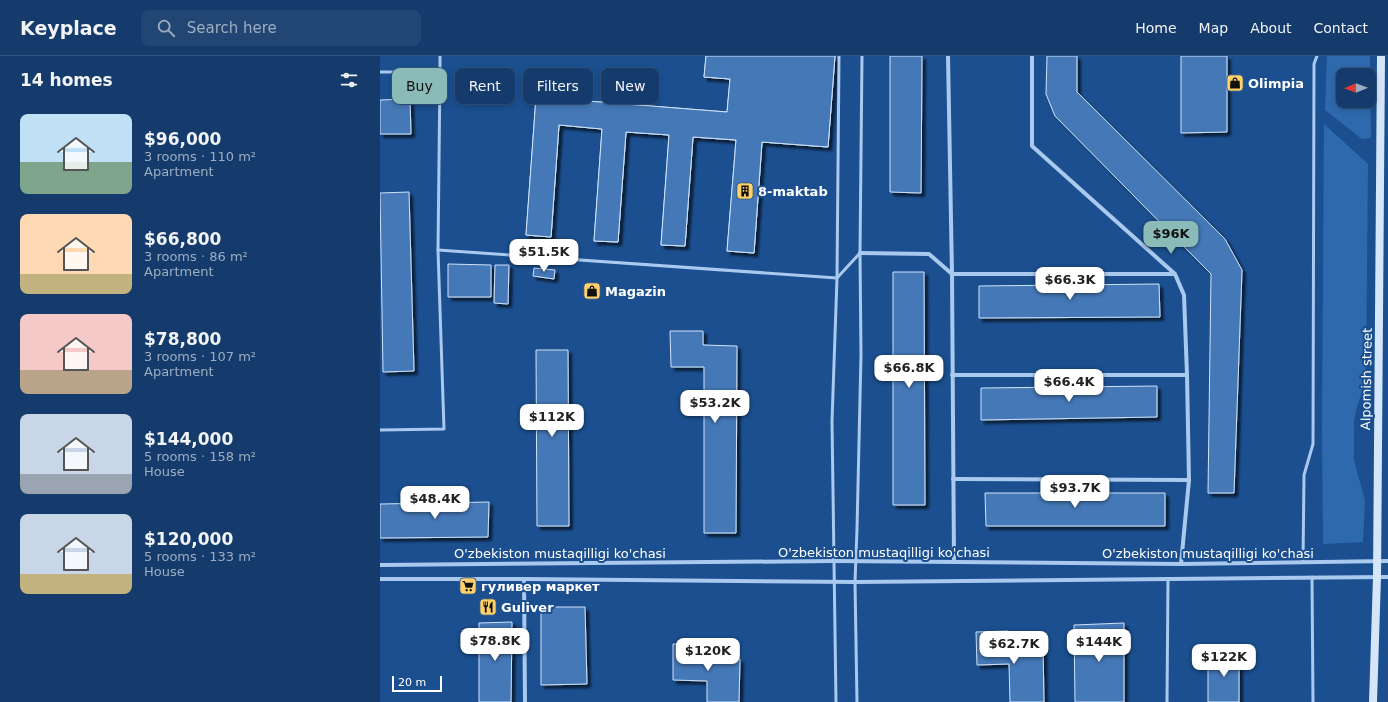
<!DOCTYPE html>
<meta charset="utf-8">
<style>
:root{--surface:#143b6b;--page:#214673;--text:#f1f3f6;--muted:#9dadc1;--line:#33557e;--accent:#8bbbb9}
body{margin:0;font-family:"DejaVu Sans",sans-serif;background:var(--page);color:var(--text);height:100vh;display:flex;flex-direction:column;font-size:15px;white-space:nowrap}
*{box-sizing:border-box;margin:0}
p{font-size:13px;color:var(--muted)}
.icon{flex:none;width:22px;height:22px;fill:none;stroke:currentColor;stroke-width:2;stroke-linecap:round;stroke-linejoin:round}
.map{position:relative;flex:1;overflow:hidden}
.panel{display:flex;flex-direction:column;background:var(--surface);width:380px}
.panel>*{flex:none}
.hud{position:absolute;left:12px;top:12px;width:380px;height:36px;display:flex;gap:8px}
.needle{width:26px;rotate:269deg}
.buttons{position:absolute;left:956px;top:12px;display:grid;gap:8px}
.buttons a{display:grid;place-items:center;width:40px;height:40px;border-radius:8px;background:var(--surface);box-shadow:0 2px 6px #0003,0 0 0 1px var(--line);font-size:20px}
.scale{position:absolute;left:12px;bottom:10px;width:50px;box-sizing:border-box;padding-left:4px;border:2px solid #fff;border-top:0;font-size:11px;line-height:14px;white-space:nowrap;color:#fff;-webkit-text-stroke:3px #1b4f8f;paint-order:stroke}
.price{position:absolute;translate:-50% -34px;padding:0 9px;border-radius:8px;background:#fff;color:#222;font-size:13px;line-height:26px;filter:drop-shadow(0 1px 2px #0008)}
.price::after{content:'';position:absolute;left:50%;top:24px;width:12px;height:9px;margin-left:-6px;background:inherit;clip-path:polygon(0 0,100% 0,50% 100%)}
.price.active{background:var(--accent);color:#111}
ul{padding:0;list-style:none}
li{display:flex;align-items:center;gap:12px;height:100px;padding:0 20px}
li span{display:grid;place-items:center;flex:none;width:112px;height:80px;border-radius:8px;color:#555}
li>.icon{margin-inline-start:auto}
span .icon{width:48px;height:48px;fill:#fffc;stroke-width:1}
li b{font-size:17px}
h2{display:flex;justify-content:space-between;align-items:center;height:48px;padding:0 20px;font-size:17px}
.chip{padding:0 14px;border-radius:8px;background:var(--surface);box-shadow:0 2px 6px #0003,0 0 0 1px var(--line);font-size:14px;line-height:36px}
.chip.active{background:var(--accent);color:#111}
header{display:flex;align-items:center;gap:24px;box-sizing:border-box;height:56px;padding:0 20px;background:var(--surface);border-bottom:1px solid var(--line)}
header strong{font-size:19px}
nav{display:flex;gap:22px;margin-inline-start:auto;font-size:14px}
.search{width:280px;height:36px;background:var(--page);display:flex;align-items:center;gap:10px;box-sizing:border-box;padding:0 14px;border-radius:8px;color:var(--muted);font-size:15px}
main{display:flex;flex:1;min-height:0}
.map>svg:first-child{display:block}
.green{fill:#2e69ad;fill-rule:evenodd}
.building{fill:#4478b7;stroke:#cfe3fa;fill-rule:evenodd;filter:url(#shadow)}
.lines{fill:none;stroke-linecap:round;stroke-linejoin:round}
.lane{stroke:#a9c9ee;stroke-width:3}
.street{stroke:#a9c9ee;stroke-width:4}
.secondary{stroke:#d6e6fa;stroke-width:8}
.labels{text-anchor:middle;stroke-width:4;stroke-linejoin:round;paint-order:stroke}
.poi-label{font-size:13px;font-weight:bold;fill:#fff;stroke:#1b4f8f;text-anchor:start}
.street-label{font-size:13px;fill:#fff;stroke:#1b4f8f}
</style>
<header>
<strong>Keyplace</strong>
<div class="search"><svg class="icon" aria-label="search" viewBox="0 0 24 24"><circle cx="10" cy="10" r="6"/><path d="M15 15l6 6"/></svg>Search here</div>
<nav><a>Home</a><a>Map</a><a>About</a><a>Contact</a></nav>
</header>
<main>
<section class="panel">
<h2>14 homes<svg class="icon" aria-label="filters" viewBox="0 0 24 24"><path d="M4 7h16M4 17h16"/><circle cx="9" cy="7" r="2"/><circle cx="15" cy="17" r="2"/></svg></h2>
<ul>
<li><span style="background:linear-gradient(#bfe0f5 60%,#7fa58c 0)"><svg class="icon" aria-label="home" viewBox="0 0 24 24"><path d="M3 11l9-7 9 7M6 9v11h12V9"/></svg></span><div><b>$96,000</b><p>3 rooms · 110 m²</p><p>Apartment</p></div></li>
<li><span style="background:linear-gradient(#ffd9b3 75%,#c2b280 0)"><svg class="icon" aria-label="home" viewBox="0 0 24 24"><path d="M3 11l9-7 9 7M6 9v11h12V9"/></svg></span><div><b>$66,800</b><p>3 rooms · 86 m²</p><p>Apartment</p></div></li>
<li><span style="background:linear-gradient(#f6c9c9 70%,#b9a48a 0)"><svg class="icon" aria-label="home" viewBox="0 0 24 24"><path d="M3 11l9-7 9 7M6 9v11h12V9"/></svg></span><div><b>$78,800</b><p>3 rooms · 107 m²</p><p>Apartment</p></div></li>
<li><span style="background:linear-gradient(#c9d6e8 75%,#9aa5b1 0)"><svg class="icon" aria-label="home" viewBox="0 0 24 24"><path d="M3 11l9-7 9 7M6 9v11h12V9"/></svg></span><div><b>$144,000</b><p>5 rooms · 158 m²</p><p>House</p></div></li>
<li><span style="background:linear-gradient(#c9d6e8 75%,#c2b280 0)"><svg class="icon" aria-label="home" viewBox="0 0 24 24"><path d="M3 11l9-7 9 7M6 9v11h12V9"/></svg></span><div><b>$120,000</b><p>5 rooms · 133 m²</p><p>House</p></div></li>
</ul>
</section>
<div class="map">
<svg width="1008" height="646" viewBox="0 0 1008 646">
<defs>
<filter id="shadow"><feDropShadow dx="3.5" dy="3.5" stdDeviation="1" flood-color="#0009"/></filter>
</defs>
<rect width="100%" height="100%" fill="#1b4f8f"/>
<g class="green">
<path d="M947,0H990L991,82L982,83L945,54ZM963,19H989V45H963Z"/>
<path d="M944,68L988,108L986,323L976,354L974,366V404L985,445L983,486L943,488L942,372Z"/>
</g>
<g class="building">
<path d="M326,0H455L448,91L382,86L374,197L347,195L356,84L313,81L305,190L281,189L289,79L246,76L238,186L214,185L222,73L179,69L171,181L146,179L156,41L347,56L350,23L324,21ZM364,26L418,31L416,62L361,57Z"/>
<path d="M326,0H455L448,91L382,86L374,197L347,195L356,84L313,81L305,190L281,189L289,79L246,76L238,186L214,185L222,73L179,69L171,181L146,179L156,41L347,56L350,23L324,21Z"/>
<path d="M510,0H542L541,137L510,136Z"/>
<path d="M667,0H697V36L845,183L862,214L854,437H828L831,218L675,60L666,38Z"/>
<path d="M801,0H847V76L801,77Z"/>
<path d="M30,43L31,78H0V44Z"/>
<path d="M29,136L34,315L3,316L0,137Z"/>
<path d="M68,208L111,209V241H68Z"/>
<path d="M115,209H129L128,248L114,247Z"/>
<path d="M154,212L175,214L174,223L153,220Z"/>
<path d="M513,216H544L545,449H513Z"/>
<path d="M779,228L780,261L599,262V230Z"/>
<path d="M290,275H323V289L357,290L356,477H324V311H291Z"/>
<path d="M156,294H188L189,470H157Z"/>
<path d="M777,330V361L601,364V332Z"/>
<path d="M605,437H785V470H606Z"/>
<path d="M109,446L108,481L0,482V448Z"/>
<path d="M161,551H205L207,628L161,629Z"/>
<path d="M132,566L131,646H99V567Z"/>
<path d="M744,567V646H695L694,569Z"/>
<path d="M628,575V591L663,590L664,646H630L629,608L597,609L596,576Z"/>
<path d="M293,588H326V603H360L359,646H327V625L293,624Z"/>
<rect x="828" y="599" width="31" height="47"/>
</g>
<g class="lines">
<g class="lane">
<path d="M0,16H60V0"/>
<path d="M58,194L457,222L480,197"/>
<path d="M0,374L64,373L58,194L60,16"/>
<path d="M923,506L924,419L933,388L934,8L937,0"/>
<path d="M932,521L933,646"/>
<path d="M456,646L452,365L457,222L459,0"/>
<path d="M477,646L475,526L477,473L481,299L480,197L482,0"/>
<path d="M787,646L788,523"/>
</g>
<g class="street">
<path d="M568,0L572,218L574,506"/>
<path d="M652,0V90L795,218L804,239L807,319L809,424L801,508"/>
<path d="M480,197L549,198L572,218H794"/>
<path d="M572,319H807"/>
<path d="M573,423L809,424"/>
<path d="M0,509L454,505L801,508L1008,505"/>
<path d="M0,523H144L475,526L1008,521"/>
<path d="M144,523L145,646"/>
</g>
<path class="secondary" d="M993,646L997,521L1001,0"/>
</g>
<defs>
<symbol id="shop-square" viewBox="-11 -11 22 22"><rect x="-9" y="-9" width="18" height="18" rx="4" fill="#ffd166" stroke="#1b4f8f"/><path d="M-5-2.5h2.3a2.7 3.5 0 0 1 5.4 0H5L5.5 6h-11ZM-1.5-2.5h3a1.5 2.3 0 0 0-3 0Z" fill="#111"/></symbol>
<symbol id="building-square" viewBox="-11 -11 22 22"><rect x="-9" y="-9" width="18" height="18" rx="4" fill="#ffd166" stroke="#1b4f8f"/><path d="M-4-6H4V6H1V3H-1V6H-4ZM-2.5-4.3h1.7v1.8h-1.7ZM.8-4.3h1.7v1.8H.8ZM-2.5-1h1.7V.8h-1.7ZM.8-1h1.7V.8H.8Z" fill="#111"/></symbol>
<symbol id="supermarket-square" viewBox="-11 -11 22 22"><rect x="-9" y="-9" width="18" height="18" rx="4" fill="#ffd166" stroke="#1b4f8f"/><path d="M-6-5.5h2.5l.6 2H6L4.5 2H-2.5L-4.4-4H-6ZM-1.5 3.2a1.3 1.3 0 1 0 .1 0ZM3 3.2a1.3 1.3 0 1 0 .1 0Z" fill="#111"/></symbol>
<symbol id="restaurant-square" viewBox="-11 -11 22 22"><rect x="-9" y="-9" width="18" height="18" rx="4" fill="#ffd166" stroke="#1b4f8f"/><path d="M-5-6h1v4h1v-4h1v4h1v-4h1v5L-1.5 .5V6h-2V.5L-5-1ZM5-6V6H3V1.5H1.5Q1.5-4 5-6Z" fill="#111"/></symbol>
</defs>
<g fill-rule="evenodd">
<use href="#shop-square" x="845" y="17" width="20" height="20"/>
<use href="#building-square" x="355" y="125" width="20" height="20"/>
<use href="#shop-square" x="202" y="225" width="20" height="20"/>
<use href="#supermarket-square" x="78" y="520" width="20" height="20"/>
<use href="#restaurant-square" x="98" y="541" width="20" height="20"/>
</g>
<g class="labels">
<g class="poi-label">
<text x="868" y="32">Olimpia</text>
<text x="378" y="140">8-maktab</text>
<text x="225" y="240">Magazin</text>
<text x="101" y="535">гуливер маркет</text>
<text x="121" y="556">Guliver</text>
</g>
<g class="street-label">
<text transform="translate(986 323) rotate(-89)" y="5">Alpomish street</text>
<text x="504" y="501">O'zbekiston mustaqilligi ko'chasi</text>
<text x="180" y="502">O'zbekiston mustaqilligi ko'chasi</text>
<text x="828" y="502">O'zbekiston mustaqilligi ko'chasi</text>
</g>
</g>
</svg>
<div class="buttons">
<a><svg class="needle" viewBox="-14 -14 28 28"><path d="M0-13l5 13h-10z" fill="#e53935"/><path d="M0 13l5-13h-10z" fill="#9dadc1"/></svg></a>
</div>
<div class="scale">20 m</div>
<b class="price active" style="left:791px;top:199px">$96K</b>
<b class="price" style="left:164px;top:217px">$51.5K</b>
<b class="price" style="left:690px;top:245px">$66.3K</b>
<b class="price" style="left:529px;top:333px">$66.8K</b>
<b class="price" style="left:689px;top:347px">$66.4K</b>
<b class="price" style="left:335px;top:368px">$53.2K</b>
<b class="price" style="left:172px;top:382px">$112K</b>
<b class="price" style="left:695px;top:453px">$93.7K</b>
<b class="price" style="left:55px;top:464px">$48.4K</b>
<b class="price" style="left:115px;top:606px">$78.8K</b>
<b class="price" style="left:719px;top:607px">$144K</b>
<b class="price" style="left:634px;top:609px">$62.7K</b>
<b class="price" style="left:328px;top:616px">$120K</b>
<b class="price" style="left:844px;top:622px">$122K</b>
<div class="hud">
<a class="chip active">Buy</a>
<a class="chip">Rent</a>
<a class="chip">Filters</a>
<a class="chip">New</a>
</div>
</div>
</main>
